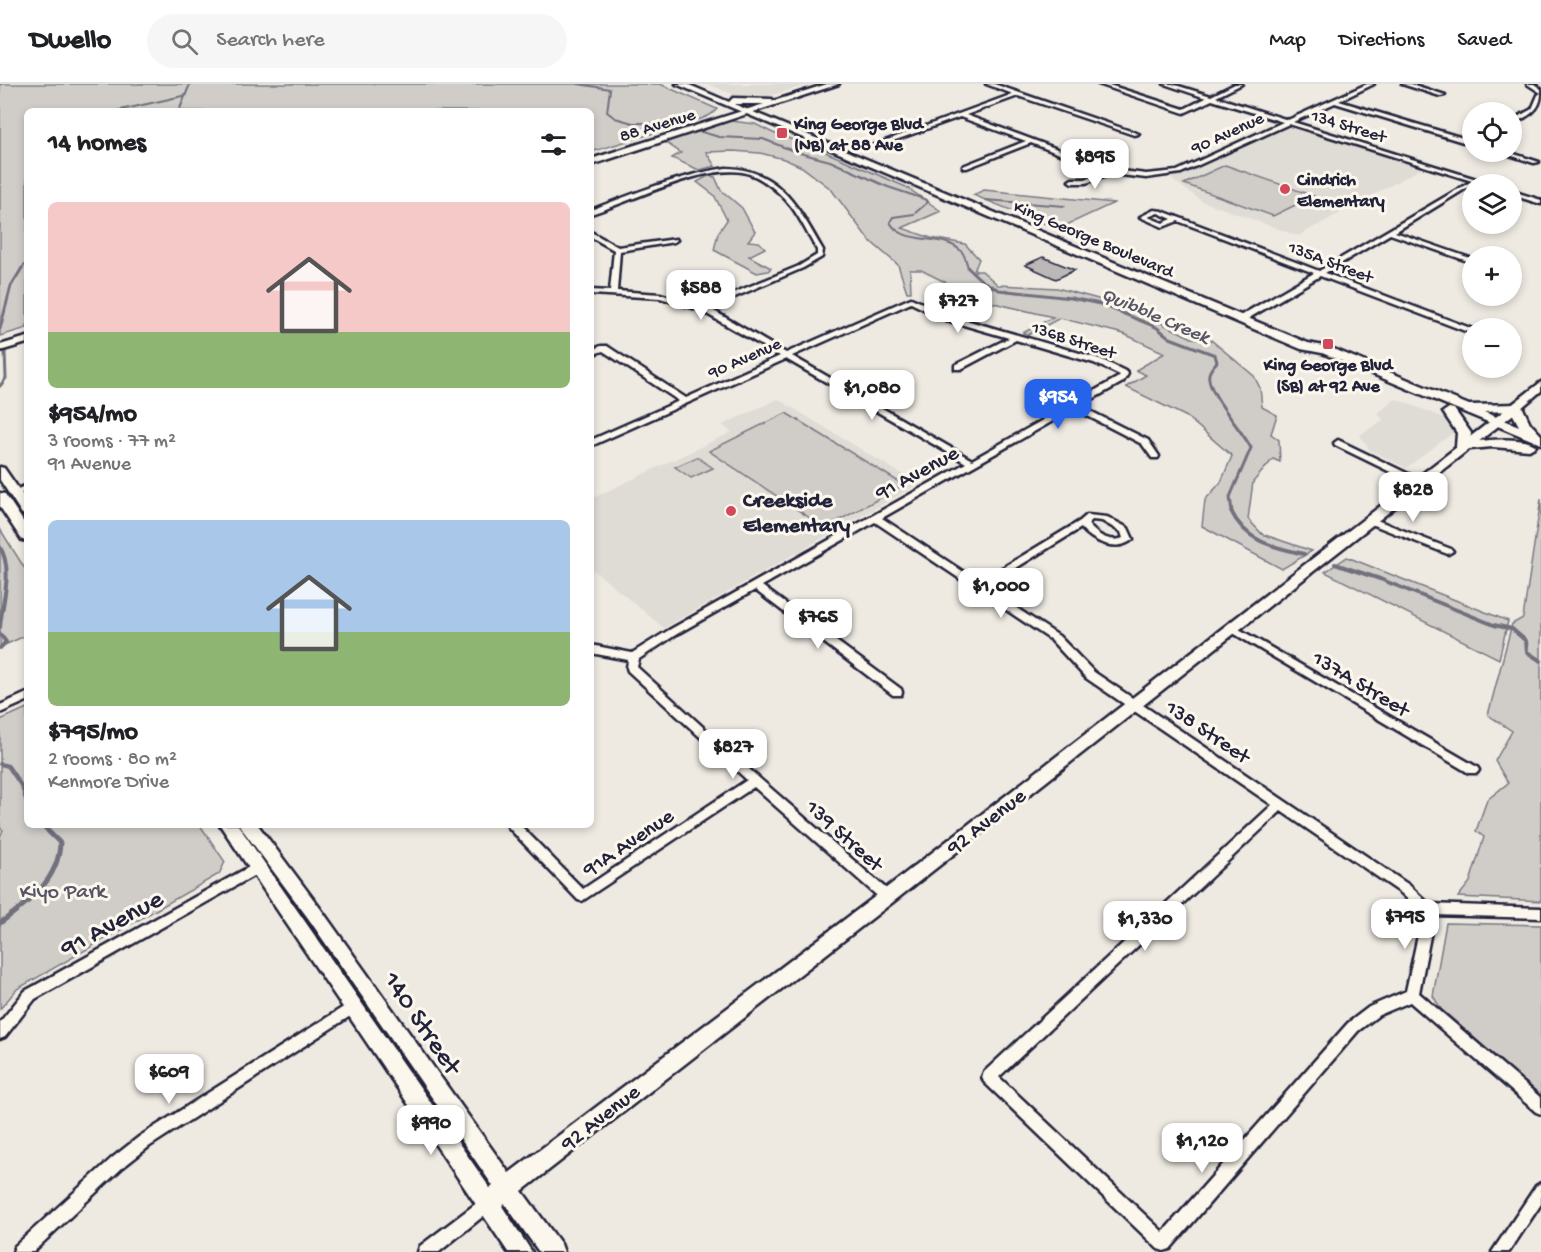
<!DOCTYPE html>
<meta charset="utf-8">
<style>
:root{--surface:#fff;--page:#f6f6f6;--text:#202124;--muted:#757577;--line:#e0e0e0;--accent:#2563eb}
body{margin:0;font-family:"Gochi Hand",sans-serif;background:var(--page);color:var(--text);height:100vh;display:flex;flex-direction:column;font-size:22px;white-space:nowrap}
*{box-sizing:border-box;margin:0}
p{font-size:20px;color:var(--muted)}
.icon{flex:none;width:33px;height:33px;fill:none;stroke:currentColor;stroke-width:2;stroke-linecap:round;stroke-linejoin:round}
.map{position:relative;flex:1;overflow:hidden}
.drawer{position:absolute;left:24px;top:24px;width:570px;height:720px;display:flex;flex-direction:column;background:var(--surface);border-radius:9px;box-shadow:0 3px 9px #0003}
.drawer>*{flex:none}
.tools{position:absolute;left:1462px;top:18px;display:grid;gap:12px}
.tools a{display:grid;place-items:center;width:60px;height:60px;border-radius:50%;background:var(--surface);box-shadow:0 3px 9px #0003;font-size:30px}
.price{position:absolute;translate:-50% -51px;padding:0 14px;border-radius:12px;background:#fff;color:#222;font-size:20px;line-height:39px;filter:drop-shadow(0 2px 3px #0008)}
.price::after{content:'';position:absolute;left:50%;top:36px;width:18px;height:14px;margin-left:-9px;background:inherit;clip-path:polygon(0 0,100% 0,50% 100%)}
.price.selected{background:var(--accent);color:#fff}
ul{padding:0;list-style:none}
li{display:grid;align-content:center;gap:12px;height:318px;padding:0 24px}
li span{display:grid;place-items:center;height:186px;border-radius:9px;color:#555}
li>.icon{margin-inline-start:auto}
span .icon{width:108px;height:108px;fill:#fffc;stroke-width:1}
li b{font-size:26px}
h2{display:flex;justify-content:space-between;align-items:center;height:72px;padding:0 24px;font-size:26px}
header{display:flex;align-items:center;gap:36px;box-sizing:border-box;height:84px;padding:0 30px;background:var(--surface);border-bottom:2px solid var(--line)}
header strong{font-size:28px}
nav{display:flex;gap:33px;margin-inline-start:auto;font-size:21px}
.search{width:420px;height:54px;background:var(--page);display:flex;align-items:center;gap:15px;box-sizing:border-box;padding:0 21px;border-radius:33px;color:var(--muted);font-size:22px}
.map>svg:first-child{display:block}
.built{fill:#dfdbd5}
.green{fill:#d0cdc9;stroke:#797882;stroke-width:1.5}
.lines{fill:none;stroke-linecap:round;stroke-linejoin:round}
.stream-far3{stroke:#716f7c;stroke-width:2}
.stream-far2{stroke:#716f7c;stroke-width:3}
.stream-far1{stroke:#716f7c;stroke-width:4}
.stream{stroke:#716f7c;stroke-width:5}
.building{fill:#bcb8b8;stroke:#22223b;stroke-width:1.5}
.minor-casing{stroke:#22223b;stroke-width:5}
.secondary-casing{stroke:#22223b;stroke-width:5}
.primary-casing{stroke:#22223b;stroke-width:5}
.minor{fill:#fbf7ec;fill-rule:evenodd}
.secondary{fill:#fbf7ec;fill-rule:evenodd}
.primary{fill:#fbf7ec;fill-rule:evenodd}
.poi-dot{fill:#d1495b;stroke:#fbf7ec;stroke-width:2}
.labels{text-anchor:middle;stroke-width:6;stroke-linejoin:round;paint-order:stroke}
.far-poi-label{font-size:18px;font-weight:bold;fill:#22223b;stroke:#fbf7ec;text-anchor:start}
.far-street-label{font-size:18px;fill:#22223b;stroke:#fbf7ec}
.far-water-label{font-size:20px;font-style:italic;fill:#575666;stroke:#fbf7ec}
.street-label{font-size:22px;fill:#22223b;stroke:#fbf7ec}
.poi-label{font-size:22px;font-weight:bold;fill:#22223b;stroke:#fbf7ec;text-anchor:start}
.park-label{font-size:22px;fill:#565566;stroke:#fbf7ec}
.near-street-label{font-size:27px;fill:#22223b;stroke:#fbf7ec}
</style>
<header>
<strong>Dwello</strong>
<div class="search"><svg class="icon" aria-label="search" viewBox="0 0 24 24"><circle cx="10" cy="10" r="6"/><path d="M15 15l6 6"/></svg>Search here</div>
<nav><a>Map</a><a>Directions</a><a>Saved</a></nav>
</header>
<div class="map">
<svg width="1541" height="1168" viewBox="0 0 1541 1168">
<rect width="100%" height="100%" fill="#eeeae2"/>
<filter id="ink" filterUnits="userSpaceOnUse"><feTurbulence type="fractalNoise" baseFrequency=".0167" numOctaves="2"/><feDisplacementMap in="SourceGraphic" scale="12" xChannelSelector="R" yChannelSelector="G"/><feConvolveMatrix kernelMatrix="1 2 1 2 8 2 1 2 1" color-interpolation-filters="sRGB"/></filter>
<g filter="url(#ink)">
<g class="built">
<path d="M708,0H810L762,14L744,15Z"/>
<path d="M1288,41L1422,84L1298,152L1202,117L1170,94L1184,90Z"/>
<path d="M778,315L918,400L664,544L591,484V415L732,348L722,341Z"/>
<path d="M1396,315L1447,335L1454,343V348L1406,384L1370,366L1360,351L1383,336L1378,329Z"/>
</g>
<g class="green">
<path d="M0,0H660L717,25C711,33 693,39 684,37L686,38L677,42L591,68V27H27V244L0,252Z"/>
<path d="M731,37L755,40L773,49L814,63L906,103L941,127L902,144L931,154L965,160L979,175L974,187H982L998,201L1057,204L1098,215L1140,229L1192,254L1211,256L1254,292L1260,304L1262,323L1277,331L1271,350L1279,356L1280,378L1273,375L1253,398L1248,435L1262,450L1312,467L1282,485L1202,442L1205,416L1221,398L1232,372L1187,333L1126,303L1146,291L1136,286L1165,269L1124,250L1060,234L1028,251L1023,249L1053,233L981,216L921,186H910L911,208H907L898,181L869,156L831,105L802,83L784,75L760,69L733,67L706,68L715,82L699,86L672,74L681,69L665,58Z"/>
<path d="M1225,81L1314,112L1273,132L1184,100Z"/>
<path d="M708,92L715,93L721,106L742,124L755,148L748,157L759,158L765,164L749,172L771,184L768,187L757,189L714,166L718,149L727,136L714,111L697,98Z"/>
<path d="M984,106L1114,119L1058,145L973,111Z"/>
<path d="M786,329L904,401L825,444L709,367Z"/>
<path d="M697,373L713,384L691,394L675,383Z"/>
<path d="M1541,415V817L1458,813L1470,798L1484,753L1476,747L1487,716L1508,699L1495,677L1512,647L1488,631L1512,540L1523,534Z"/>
<path d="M0,445L27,488V551L0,563Z"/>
<path d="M1347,473L1508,537L1499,575L1325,488Z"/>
<path d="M27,624V741H200L225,778L219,790L17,905L0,925V753L3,746L0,744V636Z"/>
<path d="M1446,839L1541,841V1012L1441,925L1433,912Z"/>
</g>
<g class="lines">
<g class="stream-far3">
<path d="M578,0L610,5L607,28L615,34L633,39H671L719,53L763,55L796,68L830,77L888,103L927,116L928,118L914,130L893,133L890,138C903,163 944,148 962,168C966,173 966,180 969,185"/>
<path d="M116,27L187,11"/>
<path d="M179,27L190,0"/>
<path d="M985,116L1065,122"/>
<path d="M21,185L27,179"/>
</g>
<g class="stream-far2">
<path d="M968,184L982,197L999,206L1071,214L1100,220L1156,243L1170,254L1215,271L1217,278C1214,281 1210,286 1209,290C1205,307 1243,347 1251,364L1230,413L1232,428"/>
<path d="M0,245L11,202L22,184"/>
<path d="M0,302L6,294L5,268"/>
</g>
<g class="stream-far1">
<path d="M1231,427C1246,458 1273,463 1304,470"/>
<path d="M0,463C14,487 2,517 0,543"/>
<path d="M1335,480L1380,495L1494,541L1512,545L1526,557L1527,568L1541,577"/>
<path d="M0,550L6,558L0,564"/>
<path d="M0,680L8,682L22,703L27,719"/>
<path d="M42,741L49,748"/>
</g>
<path class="stream" d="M0,839C28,819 59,796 60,759L48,747"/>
</g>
<path class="building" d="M1043,173L1075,186L1056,195L1025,181Z"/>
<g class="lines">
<defs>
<g id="minor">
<path d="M986,0H994L1139,50L1134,51L1018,12L966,31L1114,86L1146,90L1177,87L1283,38L1212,16L1184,29L1098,0H1106L1184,25L1206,14L1164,0H1172L1211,12L1235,0H1242L1216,13L1288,36L1367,0H1374L1339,17L1473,57V61L1335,19L1293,38L1489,99L1490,100L1478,99L1473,100L1395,148L1473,175V179L1390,150L1325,189L1473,245V250L1320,192L1244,237H1238V233L1314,189L1178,137L1163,143L1140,133L1154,126L1162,127L1319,187L1472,97L1289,40L1181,89L1146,94L1112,90L1086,99H1072L1069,97L1072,95H1085L1106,88L1031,59L967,84H963V82L1026,57L960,33L876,63L871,62L1013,10ZM1158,129L1172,135L1163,139L1148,133Z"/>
<path d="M1402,0H1411L1445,11L1440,12Z"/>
<path d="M1527,0H1534L1541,5V9Z"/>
<path d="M1541,9C1541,27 1527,33 1512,40V36L1532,25L1538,11Z"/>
<path d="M1500,68H1508L1539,78L1534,79Z"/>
<path d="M726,84C780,85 799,125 823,166L822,173L803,184L709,224L786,269L911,214L952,232L1100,275L1127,288L1128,290L1123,298L1080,322L1148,356L1159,372L1158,374H1152L1142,360L1074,325L882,434L979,498L1080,437L1087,431L1107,433L1128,444L1133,455C1117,469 1093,458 1081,444L985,503L1059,552L1094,588L1409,801L1429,820L1541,824V834L1432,831V842L1419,909L1541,1014V1030L1536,1028L1410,918L1379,931L1358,947L1170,1165L1164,1167L1158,1165L984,998L982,993L984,988L1272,721L1086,594L1051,556L875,438L762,502L901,605L902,608L901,611H893L755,506L677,550L639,575L637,583L759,694L891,809L893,813L891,817L887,818L883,817L754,703L582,817L578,816L509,744L507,741H520L583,805L747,696L628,587L627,584L628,576L591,569V561L632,569L669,546L966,379L786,275L591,362V356L679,317L603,267L591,271V266L601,262H607L686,314L780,272L700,226L660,214L591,210V206L610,207L614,166L591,153V148L618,163L676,155L677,156L674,158L620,167L617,207L660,210L702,222L799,182L817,171V166C808,151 801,135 791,122C780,108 760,91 742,88C699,82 633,117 591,130V126C635,109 679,91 726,84ZM911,219L946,236L1009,254L955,281V285H961L1016,256L1094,279L1120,291L1117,294L972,376L792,272ZM1092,436L1102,437L1121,448L1123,454C1110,459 1096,451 1088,440ZM1281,727L1401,809L1420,827V842L1406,907L1369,923L1348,939L1163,1148L999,993Z"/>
<path d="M1512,107L1541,116V120L1512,111Z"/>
<path d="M1338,356L1421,396L1422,398L1418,401L1415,400L1335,361L1334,359Z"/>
<path d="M27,401V407L15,411L11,408Z"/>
<path d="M1369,433L1451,465L1453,467L1448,470L1445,469L1366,438L1364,436L1366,434Z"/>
<path d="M1232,541L1477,683L1479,686L1477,689H1469L1228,546L1227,544Z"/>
<path d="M27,609V617L0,629V621Z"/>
<path d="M258,778L262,779L264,783L262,787L35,915L5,953L0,955V938L25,907Z"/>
<path d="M353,917L358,919L360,923L358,927L150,1062L122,1084L33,1168H13L15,1162L112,1074L140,1052Z"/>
<path d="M1541,1099V1120L1509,1168H1492L1536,1102Z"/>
<path d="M487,1112L492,1115L495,1120L492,1125L439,1168H418L420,1162L482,1115Z"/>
</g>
<g id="secondary">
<path d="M827,0H839L591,81V75Z"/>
<path d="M27,253V259L0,267V261Z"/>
<path d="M1541,298V307L1520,325L893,818L522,1107L561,1160L564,1168H539L505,1120L502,1122L532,1168H508L220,741H238L490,1104L493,1102L308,834L239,741H258L320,824L509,1089L881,808Z"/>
<path d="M0,383L4,384L27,417V431L22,430L0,396Z"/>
<path d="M0,409L5,410L27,443V457L22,456L0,423Z"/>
</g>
<g id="primary">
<path d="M676,0H687L729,18L733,14L772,15L773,17L769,20H734L1308,259L1329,263L1469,321L1521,320L1530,339L1541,351V360L1322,269L1301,265ZM1511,327L1519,342L1484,328Z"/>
<path d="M1449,324L1454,325L1471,349L1470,358C1485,356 1525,352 1536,362L1529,366L1493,363L1458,366L1456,363L1457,349L1443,328Z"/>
</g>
</defs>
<use href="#minor" class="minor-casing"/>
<use href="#secondary" class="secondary-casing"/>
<use href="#primary" class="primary-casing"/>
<use href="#minor" class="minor"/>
<use href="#secondary" class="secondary"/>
<use href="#primary" class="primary"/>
</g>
</g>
<g class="poi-dot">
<rect x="776" y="43" width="12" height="12" rx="3"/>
<circle cx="1285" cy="105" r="6"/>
<rect x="1322" y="254" width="12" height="12" rx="3"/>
<circle cx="731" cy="427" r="6"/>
</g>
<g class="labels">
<g class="far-poi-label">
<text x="794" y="45">King George Blvd<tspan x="794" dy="21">(NB) at 88 Ave</tspan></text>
<text x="1297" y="101">Cindrich<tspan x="1297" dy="21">Elementary</tspan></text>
<text x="1328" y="286" text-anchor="middle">King George Blvd<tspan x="1328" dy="21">(SB) at 92 Ave</tspan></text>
</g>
<g class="far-street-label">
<text transform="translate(657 40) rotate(-17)" y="6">88 Avenue</text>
<text transform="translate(1349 41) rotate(17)" y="6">134 Street</text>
<text transform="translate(1227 48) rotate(-25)" y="6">90 Avenue</text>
<text transform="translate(1094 154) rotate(23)" y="6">King George Boulevard</text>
<text transform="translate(1331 177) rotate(21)" y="6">135A Street</text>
<text transform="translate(1074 255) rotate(18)" y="6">136B Street</text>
<text transform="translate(744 273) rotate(-24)" y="6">90 Avenue</text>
</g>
<g class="far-water-label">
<text transform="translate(1156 230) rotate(23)" y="7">Quibble Creek</text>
</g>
<g class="street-label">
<text transform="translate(916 387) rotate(-29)" y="8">91 Avenue</text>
<text transform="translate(1362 598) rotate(31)" y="8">137A Street</text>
<text transform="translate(1209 646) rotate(34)" y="8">138 Street</text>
<text transform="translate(985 736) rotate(-38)" y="8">92 Avenue</text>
<text transform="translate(846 750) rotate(42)" y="8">139 Street</text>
<text transform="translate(627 757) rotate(-34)" y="8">91A Avenue</text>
<text transform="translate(599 1032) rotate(-38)" y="8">92 Avenue</text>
</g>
<g class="poi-label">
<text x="743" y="422">Creekside<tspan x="743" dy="25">Elementary</tspan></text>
</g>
<g class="park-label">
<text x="63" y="813">Kiyo Park</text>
</g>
<g class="near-street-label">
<text transform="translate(111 838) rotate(-29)" y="9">91 Avenue</text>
<text transform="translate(424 938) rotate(56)" y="9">140 Street</text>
</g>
</g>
</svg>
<div class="tools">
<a><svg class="icon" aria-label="locate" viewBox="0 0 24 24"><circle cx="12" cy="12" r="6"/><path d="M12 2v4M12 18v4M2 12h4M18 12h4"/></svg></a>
<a><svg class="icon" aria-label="layers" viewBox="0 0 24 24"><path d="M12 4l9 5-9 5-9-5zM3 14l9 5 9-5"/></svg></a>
<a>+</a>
<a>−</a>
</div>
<b class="price" style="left:1095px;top:106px">$895</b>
<b class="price" style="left:701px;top:237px">$588</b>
<b class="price" style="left:958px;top:250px">$727</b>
<b class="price" style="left:872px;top:337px">$1,080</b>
<b class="price selected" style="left:1058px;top:346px">$954</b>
<b class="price" style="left:1413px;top:439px">$828</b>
<b class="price" style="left:1001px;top:535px">$1,000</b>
<b class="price" style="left:818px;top:566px">$765</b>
<b class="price" style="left:733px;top:696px">$827</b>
<b class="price" style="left:1405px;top:866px">$795</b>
<b class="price" style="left:1145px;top:868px">$1,330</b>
<b class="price" style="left:169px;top:1021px">$609</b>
<b class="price" style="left:431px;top:1072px">$990</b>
<b class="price" style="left:1202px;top:1090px">$1,120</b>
<section class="drawer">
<h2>14 homes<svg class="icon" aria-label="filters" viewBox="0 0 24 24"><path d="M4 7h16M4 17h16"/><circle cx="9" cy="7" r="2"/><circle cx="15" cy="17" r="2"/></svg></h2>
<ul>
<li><span style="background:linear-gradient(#f6c9c9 70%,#8fb573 0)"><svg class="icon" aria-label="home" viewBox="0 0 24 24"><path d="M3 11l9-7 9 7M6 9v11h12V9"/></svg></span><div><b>$954/mo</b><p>3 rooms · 77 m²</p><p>91 Avenue</p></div></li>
<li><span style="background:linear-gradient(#a9c7e8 60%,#8fb573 0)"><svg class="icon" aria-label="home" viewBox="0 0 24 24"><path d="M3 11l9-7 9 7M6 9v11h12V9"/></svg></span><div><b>$795/mo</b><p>2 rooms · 80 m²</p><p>Kenmore Drive</p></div></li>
</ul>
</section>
</div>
